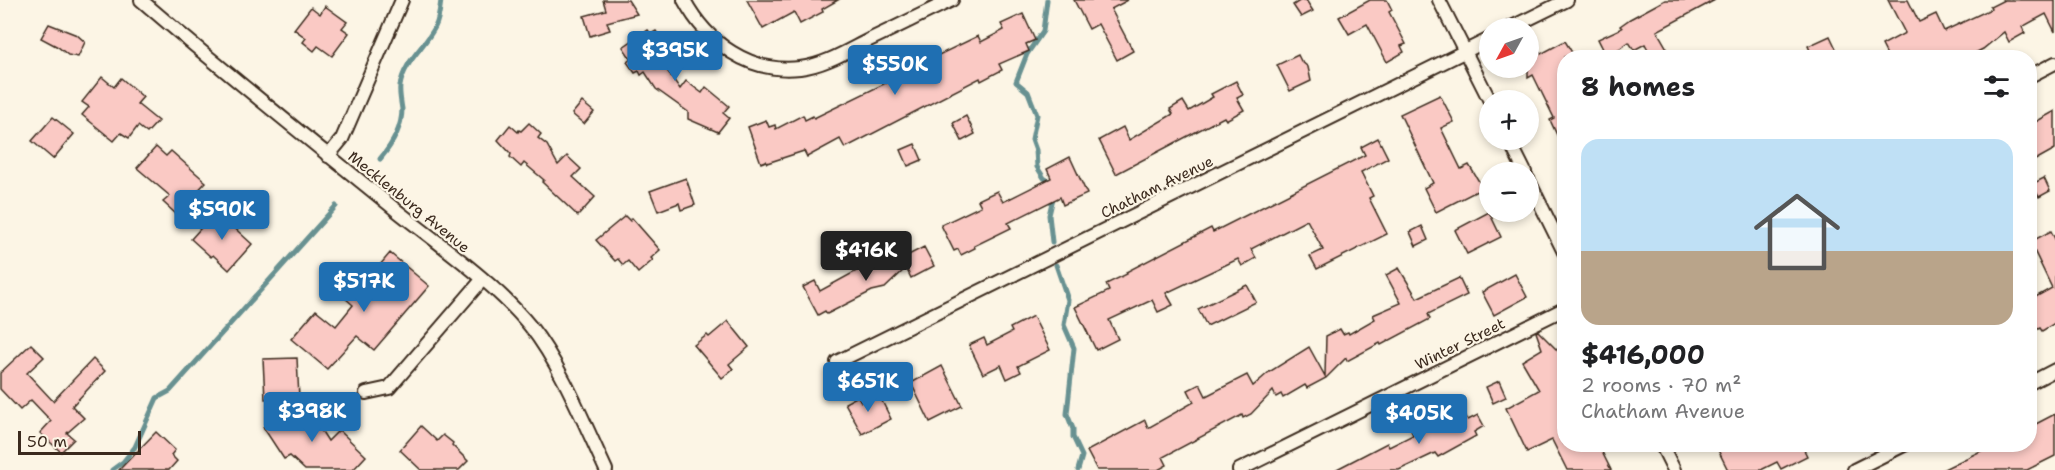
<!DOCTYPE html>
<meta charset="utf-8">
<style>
:root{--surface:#fff;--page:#f2f2f2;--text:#202124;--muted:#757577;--accent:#1f6fb2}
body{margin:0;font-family:"Shantell Sans",sans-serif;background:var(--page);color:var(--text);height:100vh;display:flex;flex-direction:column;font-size:22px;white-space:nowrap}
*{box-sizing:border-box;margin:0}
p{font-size:20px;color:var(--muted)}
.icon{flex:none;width:33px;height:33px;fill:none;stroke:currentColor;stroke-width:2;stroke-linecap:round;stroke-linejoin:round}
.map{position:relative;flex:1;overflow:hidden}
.drawer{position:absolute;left:1557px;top:50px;width:480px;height:402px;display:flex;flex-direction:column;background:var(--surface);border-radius:24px;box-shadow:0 3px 9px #0003}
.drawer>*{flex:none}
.needle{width:39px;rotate:230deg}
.fabs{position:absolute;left:1479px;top:18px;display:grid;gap:12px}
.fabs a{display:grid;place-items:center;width:60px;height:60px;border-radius:50%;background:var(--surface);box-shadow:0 3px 9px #0003;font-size:30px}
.scale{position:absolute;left:18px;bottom:15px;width:123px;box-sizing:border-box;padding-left:6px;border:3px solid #3b2a1e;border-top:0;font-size:16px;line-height:21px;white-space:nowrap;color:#3b2a1e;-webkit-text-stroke:4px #fcf5e5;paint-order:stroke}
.price{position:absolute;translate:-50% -51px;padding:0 14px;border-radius:6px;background:var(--accent);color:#fff;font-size:20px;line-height:39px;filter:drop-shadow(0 2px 3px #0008)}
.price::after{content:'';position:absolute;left:50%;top:36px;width:18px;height:14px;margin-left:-9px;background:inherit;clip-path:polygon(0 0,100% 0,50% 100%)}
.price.on{background:#222;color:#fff}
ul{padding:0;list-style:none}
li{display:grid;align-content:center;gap:12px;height:318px;padding:0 24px}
li span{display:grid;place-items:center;height:186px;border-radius:18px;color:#555}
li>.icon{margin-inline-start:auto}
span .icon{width:108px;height:108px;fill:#fffc;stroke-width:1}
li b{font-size:26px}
h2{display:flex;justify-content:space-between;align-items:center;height:72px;padding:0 24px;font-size:26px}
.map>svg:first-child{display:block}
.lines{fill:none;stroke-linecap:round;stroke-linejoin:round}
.stream{stroke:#679191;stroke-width:5}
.building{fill:#fac9c4;stroke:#3b2a1e;stroke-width:1.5}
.street-casing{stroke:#3b2a1e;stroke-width:16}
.street{stroke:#fcf5e5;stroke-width:12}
.labels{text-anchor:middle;stroke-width:4.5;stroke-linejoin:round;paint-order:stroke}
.street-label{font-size:15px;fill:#3b2a1e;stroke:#fcf5e5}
</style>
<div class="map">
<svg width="2055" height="470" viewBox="0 0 2055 470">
<rect width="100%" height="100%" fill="#fcf5e5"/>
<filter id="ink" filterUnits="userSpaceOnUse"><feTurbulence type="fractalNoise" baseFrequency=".0167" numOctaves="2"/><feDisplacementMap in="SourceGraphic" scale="12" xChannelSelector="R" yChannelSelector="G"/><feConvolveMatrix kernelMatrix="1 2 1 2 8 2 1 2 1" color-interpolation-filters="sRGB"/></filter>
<g filter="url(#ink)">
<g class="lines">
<g class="stream">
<path d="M1047,0L1043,31L1027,54L1016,82L1028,92L1037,115L1032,139L1036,150L1037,167L1044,178L1052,183"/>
<path d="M380,159C392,145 402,129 402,109C401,102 399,93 400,86C404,61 425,47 435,27C439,20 440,8 441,0"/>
<path d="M1052,242L1049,215L1054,194"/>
<path d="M1056,265L1068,300L1064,325L1074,348L1067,414L1073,429V437L1082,456L1078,470"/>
<path d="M112,470L123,462L135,447L157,398L170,391L336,206"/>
</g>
</g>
<g class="building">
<path d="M603,0H628L637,14L607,22L610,30L590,36L584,16L606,10Z"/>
<path d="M747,0H838L822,9L823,12L800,24L794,12L763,29Z"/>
<path d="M1074,0H1128L1111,9L1133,51L1117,60L1098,24L1089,29Z"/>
<path d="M1301,0H1306L1313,11L1301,17L1293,5Z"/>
<path d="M1370,0H1387L1392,10L1389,12L1406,44L1401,46L1404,52L1387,62L1367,24L1349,34L1339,17Z"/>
<path d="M1665,0H1715L1657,31L1669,52L1660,57H1652L1645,44L1634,50L1629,42L1607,57L1598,39L1622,28L1620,26L1630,19Z"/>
<path d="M1888,0H1908L1919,22L1936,14L1944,31L1991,9L1990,7L2004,0H2055V32L2046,14L2022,27L2025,33L2009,42L2004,32L1983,49L1967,57H1888L1882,45L1905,33Z"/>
<path d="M325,6L347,22L342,28L349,33L332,56L318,46L314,51L303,42L306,38L294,29L311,7L320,14Z"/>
<path d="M1023,14L1035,40L1026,44L1029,51L999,64L1002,70L981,81L980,78L845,148L840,139L807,157L804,151L767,163L766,161L761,163L748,127L766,120L769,127L775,125L776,129L803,115L805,120L813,116L814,118L929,62L928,60L978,36L981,42L1004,30L1001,24Z"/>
<path d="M49,24L77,35L85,42L78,57L68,55L58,47L41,38Z"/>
<path d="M648,30L651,34L656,31L665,45L672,57L662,63L680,89L686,81L702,93L706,87L729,106L723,113L729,118L718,132L688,119V112L656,89L645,72L641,75L639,71L635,73L627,62L631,59L623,47Z"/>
<path d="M1528,31L1541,54L1565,41L1573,54L1564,57V150L1550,120L1554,118L1533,75L1528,78Z"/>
<path d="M1830,36L1840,57H1813L1808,46Z"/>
<path d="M1298,55L1301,61L1308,67L1311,81L1290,91L1277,65Z"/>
<path d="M102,77L114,87L121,78L143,97L137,104L158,121L147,133L138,126L129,138L121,133L114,141L82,115L89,107L82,102Z"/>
<path d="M1236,81L1243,95L1237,98L1244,110L1226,120L1224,117L1116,174L1099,140L1123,127L1129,140L1173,114L1170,109L1183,101L1189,111L1213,97L1211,94Z"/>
<path d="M1440,95L1454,122L1441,128L1461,169L1469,165L1483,188L1436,212L1424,188L1433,183L1400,114Z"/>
<path d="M582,102L594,112L584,124L572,114Z"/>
<path d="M2055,111V149L2030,163V125Z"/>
<path d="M966,116L975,134L962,141L953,123Z"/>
<path d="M53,117L74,134L53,159L32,141Z"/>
<path d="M529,123L541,134L538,138L547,145L558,165L567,156L581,169L573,177L595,197L578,216L542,182L544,180L524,163L521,167L510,157L511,154L498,140L510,125L518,132L519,130L521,131Z"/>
<path d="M1378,138L1388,158L1361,172L1373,196L1369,198L1387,234L1317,269L1310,256L1323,250L1307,220L1251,249L1256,258L1242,266L1238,259L1166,293L1173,305L1158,312L1152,300L1109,320L1118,339L1096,350L1075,307L1109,291L1106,284L1127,274L1126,272L1211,228L1213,232L1365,155L1361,147Z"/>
<path d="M915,144L922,160L908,166L901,150Z"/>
<path d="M156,147L166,156L171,151L206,182L176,214L163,202L170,196L137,168Z"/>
<path d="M1070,157L1087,194L1063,205L1060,197L1008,223L1011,228L974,246L975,248L961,255L958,249L954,251L941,225L981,206L978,200L997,191L1003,202L1051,178L1047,169Z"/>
<path d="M686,178L695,205L681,210L679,203L658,211L650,191Z"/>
<path d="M2044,178L2050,191L2039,197L2032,184Z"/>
<path d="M216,211L252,244L229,270L213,255L211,257L191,239Z"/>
<path d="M1489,212L1501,237L1467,254L1455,230Z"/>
<path d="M625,216L630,221L632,218L660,250L651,258L653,260L638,273L628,261L623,265L618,259L615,261L596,240Z"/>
<path d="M1422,226L1428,240L1416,246L1410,232Z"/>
<path d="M2051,231L2055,239V323L2042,331L2040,328L2030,333V300L2052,288L2030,242Z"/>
<path d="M924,247L934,266L911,278L906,268L885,288L872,291L827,314L825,311L818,315L803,287L815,281L820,291L880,258L885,267Z"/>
<path d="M390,253L429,286L374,350L357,336L327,369L291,339L316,310L336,326L353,305L345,298L368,271L374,272Z"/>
<path d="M1399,268L1417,298L1459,278L1467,295L1428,314L1430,319L1381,345L1380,343L1347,361L1346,358L1326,378L1307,388L1305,385L1283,398L1281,394L1276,397L1273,391L1251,414L1243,418L1242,415L1163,457L1167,465L1158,470H1097L1087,451L1145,420L1148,428L1194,402L1188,390L1200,384L1206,396L1247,375L1253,386L1269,372L1309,347L1325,376L1326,336L1340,329L1343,334L1348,332L1349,334L1375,319L1373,315L1401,303L1386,275Z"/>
<path d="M1515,274L1527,297L1494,315L1482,292Z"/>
<path d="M1247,285L1256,302L1207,326L1198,309Z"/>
<path d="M1033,316L1050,350L1018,366L1021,372L1007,379L1001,365L983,374L969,345L984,338L987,345L1012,332L1010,328Z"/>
<path d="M728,321L749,347L729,364L733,369L722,378L694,345L707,335L709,337Z"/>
<path d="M1538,331L1564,357V444H1598L1611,470H1567L1552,440L1527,452L1506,408L1539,390L1522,361L1542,349L1536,332Z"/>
<path d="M31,344L44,357L27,373L53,401L93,359L105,371L72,406L84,418L67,433L74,439L61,452L40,433L51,421L31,400L20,410L0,389V373Z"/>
<path d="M297,358L299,398L265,399L263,359Z"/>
<path d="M942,366L962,406L930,422L911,383Z"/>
<path d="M1499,381L1506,397L1493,403L1486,387Z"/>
<path d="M878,393L891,419L862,434L845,403L858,396L861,402Z"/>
<path d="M303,402L328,441L339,430L366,456L353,470H305L290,456L284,459L263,427Z"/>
<path d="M1457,413L1460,418L1465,415L1468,420L1478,415L1484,426L1474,432L1476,436L1438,457L1435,453L1399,470H1335L1387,443L1389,447L1413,435L1411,430L1425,422L1428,428Z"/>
<path d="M2055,414V456L2027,470H1942L1995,444H2030V427Z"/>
<path d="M421,426L437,441L443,435L453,443L452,445L468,461L459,470H421L400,450Z"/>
<path d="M156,432L175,450L171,455L177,461L169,470H119Z"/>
<path d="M1729,444H1801L1807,456L1781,469L1777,462L1761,470H1728L1718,450Z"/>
</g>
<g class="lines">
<defs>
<g id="street">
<path d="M141,0C224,72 311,141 396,210C440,245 495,283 530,326C561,365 585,425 606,470"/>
<path d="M684,0C707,43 750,74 800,68C825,65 847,51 869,40C897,27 924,13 952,0"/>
<path d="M1439,0L1490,101"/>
<path d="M1510,28L1567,0"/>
<path d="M2030,76L2055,63"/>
<path d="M1509,140L1525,172"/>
<path d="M328,156L342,139L402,0"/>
<path d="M1528,179L1564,252"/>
<path d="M837,362L1490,39"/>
<path d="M2030,383L2055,370"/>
<path d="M366,393L389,388L482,280"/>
<path d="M1661,444L1674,470"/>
<path d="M1239,470L1564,309"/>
<path d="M1854,470L1906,444"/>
</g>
</defs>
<use href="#street" class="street-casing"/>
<use href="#street" class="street"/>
</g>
</g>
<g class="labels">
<g class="street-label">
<text transform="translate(1157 187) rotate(-26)" y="5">Chatham Avenue</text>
<text transform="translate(409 202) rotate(39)" y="5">Mecklenburg Avenue</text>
<text transform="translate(1460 344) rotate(-26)" y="5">Winter Street</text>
</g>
</g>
</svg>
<div class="fabs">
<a><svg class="needle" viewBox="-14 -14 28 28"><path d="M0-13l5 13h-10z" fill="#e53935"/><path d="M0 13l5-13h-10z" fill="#757577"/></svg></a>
<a>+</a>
<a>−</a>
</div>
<div class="scale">50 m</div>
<b class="price" style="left:675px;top:82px">$395K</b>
<b class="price" style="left:895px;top:96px">$550K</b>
<b class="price" style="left:222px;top:241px">$590K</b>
<b class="price on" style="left:866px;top:282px">$416K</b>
<b class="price" style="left:364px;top:313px">$517K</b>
<b class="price" style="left:868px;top:413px">$651K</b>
<b class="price" style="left:312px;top:443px">$398K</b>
<b class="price" style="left:1419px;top:445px">$405K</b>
<section class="drawer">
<h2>8 homes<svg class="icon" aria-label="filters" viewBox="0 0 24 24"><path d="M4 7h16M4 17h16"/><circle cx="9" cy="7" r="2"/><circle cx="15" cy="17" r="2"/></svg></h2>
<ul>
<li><span style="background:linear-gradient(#bfe0f5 60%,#b9a48a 0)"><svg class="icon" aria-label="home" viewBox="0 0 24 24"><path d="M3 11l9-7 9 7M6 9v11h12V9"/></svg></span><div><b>$416,000</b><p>2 rooms · 70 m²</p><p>Chatham Avenue</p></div></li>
</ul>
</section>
</div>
